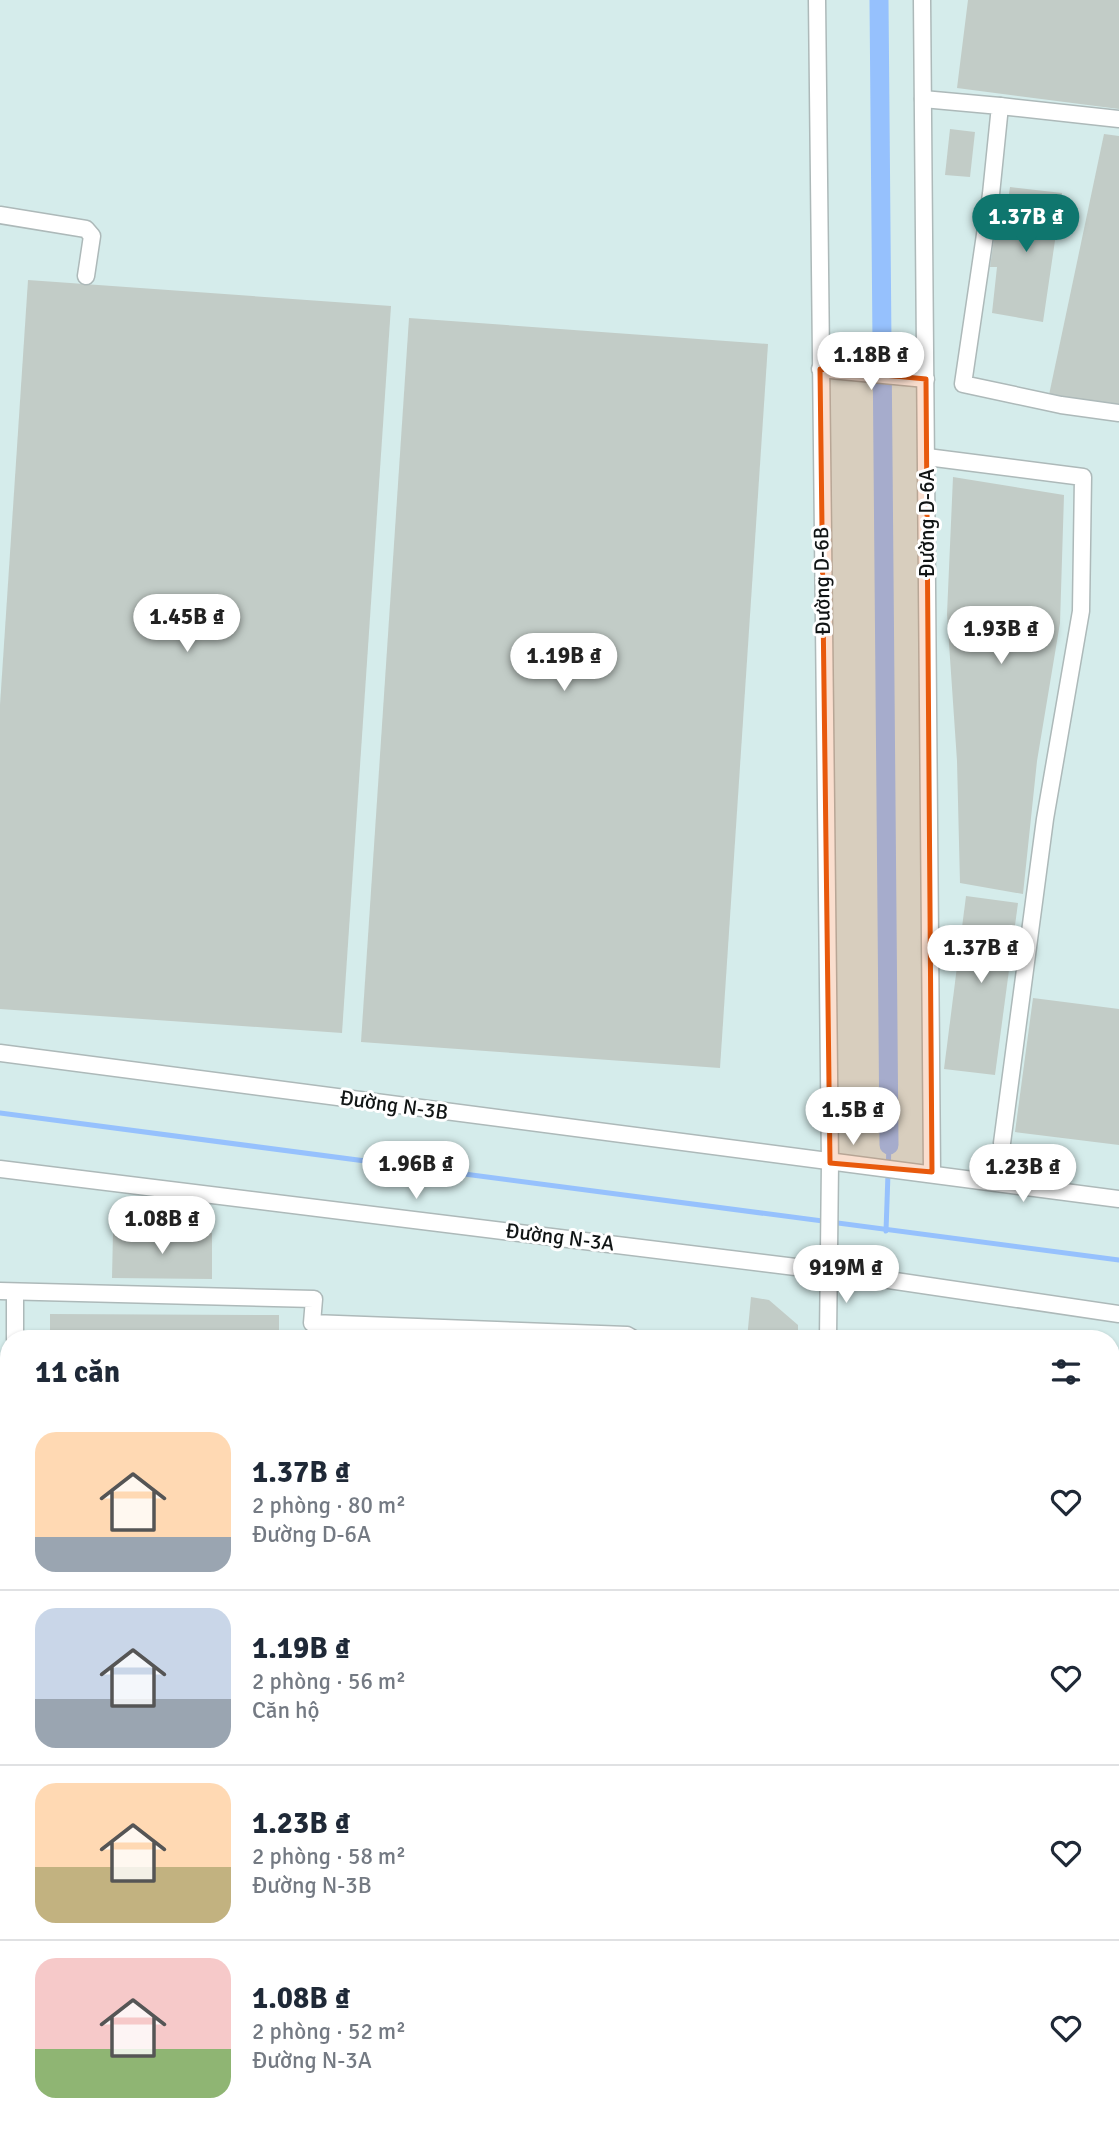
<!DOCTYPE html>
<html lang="vi">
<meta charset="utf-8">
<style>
:root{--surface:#fff;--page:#f2f2f3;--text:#1f2937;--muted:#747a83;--line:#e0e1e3;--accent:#0f766e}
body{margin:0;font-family:Signika,sans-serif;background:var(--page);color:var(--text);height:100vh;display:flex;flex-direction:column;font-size:26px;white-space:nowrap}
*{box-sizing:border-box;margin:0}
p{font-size:23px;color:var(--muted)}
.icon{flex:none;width:38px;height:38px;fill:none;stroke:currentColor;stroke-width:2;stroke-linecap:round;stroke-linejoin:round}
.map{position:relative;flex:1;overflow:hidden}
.side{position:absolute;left:0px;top:1330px;width:1120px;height:800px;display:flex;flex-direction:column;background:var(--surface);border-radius:28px 28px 0 0;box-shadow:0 2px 5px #0004}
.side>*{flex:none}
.price{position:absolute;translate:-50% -60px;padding:0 16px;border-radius:24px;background:#fff;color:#222;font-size:23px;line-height:46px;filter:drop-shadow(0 2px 4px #0008)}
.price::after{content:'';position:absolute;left:50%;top:42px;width:21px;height:16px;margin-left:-10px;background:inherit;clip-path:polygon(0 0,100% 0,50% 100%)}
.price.on{background:var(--accent);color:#fff}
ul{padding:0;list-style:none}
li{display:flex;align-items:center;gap:21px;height:175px;padding:0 35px}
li+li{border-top:2px solid var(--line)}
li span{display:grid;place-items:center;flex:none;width:196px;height:140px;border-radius:21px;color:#555}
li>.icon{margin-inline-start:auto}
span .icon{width:84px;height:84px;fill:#fffc;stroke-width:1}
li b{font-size:30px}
h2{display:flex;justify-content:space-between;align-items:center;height:84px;padding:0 35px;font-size:30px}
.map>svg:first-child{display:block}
.built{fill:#d5eceb;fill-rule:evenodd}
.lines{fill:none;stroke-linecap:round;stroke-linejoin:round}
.stream{stroke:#96c1fd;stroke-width:5}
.canal{stroke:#96c1fd;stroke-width:19}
.building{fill:#c2ccc7}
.minor-casing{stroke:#adb9b9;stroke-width:19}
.minor{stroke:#fff;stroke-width:16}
.marked{fill:#e8590c;fill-opacity:0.2;stroke:#e8590c;stroke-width:5;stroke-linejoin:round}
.labels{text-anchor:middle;stroke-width:6;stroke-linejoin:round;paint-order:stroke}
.street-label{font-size:21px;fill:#111515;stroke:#fff}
</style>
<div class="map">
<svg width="1119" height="2129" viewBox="0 0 1119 2129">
<rect width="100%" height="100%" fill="#ebf8f7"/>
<path class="built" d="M0,0H1119V2129H0ZM9,1339H1111V2121H9Z"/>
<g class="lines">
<g class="stream">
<path d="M0,1113L1119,1260"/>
<path d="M886,1231L889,1145"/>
</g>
<path class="canal" d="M879,0L889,1145"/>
</g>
<g class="building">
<path d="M968,0H1119V109L957,88Z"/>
<path d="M950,129L975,132L970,177L945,175Z"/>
<path d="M1104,134L1119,136V404L1049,395Z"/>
<path d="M1010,187L1062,193L1043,322L992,313L997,267H990L994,239H1002Z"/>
<path d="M28,280L391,306L342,1033L0,1009V705Z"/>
<path d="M409,318L768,344L720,1068L361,1042Z"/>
<path d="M953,477L1064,495L1060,623L1037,761L1023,894L960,883L957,761L947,614Z"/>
<path d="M966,896L1018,903L995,1075L944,1069Z"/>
<path d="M1033,998L1119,1009V1145L1015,1132Z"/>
<path d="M113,1232L212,1233V1279L112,1278Z"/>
<path d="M751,1297L769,1300L798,1325V1339H747Z"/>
<path d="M50,1314L279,1315V1339H50Z"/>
<path d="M1111,1982L1119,1983V2129H977L978,2121H1111Z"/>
<rect x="29" y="2121" width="256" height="8"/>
<rect x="381" y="2121" width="200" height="8"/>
<rect x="660" y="2121" width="128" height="8"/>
</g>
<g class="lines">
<defs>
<g id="minor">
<path d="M817,0L830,1163L828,1339"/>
<path d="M922,0L932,1172"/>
<path d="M923,99L1000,106L991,194L963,384L1061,405L1119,413"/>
<path d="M1000,106L1119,119"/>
<path d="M0,215L86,229L92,236L86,276"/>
<path d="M820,369L926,379"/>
<path d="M927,457L1083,477L1081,611L1045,819L1002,1143"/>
<path d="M0,1053L1119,1199"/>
<path d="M0,1169L828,1271L1119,1314"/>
<path d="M0,1291L314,1299L312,1323L627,1335L634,1339"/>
<path d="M15,1339V1292"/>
<path d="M0,1817H9"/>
<path d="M1111,1970H1119"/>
<path d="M328,2121V2129"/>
<path d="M650,2121V2129"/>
<path d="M11,2129V2121"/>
<path d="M811,2129V2121"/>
<path d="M844,2129V2121"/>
</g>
</defs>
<use href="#minor" class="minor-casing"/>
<use href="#minor" class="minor"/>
</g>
<path class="marked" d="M820,369L926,379L932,1172L830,1163Z"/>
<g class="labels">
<g class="street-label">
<text transform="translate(927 523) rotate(-90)" y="7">Đường D-6A</text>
<text transform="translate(822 581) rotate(-91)" y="7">Đường D-6B</text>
<text transform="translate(394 1105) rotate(8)" y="7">Đường N-3B</text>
<text transform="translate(560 1237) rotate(7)" y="7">Đường N-3A</text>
</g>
</g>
</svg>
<b class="price on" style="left:1026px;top:254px">1.37B ₫</b>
<b class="price" style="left:871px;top:392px">1.18B ₫</b>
<b class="price" style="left:187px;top:654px">1.45B ₫</b>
<b class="price" style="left:1001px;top:666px">1.93B ₫</b>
<b class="price" style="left:564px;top:693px">1.19B ₫</b>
<b class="price" style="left:981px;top:985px">1.37B ₫</b>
<b class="price" style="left:853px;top:1147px">1.5B ₫</b>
<b class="price" style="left:416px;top:1201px">1.96B ₫</b>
<b class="price" style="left:1023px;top:1204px">1.23B ₫</b>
<b class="price" style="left:162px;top:1256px">1.08B ₫</b>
<b class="price" style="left:846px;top:1305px">919M ₫</b>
<section class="side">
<h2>11 căn<svg class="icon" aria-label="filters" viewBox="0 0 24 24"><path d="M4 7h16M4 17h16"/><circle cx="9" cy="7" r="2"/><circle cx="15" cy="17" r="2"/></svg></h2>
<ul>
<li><span style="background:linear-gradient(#ffd9b3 75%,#9aa5b1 0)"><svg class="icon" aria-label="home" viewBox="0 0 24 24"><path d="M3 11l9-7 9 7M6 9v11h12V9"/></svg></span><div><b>1.37B ₫</b><p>2 phòng · 80 m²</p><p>Đường D-6A</p></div><svg class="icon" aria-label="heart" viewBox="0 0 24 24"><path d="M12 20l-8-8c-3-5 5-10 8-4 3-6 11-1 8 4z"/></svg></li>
<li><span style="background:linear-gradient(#c9d6e8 65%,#9aa5b1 0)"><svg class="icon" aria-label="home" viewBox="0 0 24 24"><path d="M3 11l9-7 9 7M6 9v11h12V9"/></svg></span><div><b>1.19B ₫</b><p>2 phòng · 56 m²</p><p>Căn hộ</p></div><svg class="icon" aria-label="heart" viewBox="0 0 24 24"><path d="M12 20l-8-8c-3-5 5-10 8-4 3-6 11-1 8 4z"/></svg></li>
<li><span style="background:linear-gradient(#ffd9b3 60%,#c2b280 0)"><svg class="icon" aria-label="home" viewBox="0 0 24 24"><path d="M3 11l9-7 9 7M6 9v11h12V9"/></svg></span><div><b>1.23B ₫</b><p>2 phòng · 58 m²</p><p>Đường N-3B</p></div><svg class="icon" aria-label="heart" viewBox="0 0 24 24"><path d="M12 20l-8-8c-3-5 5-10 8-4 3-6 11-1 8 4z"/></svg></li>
<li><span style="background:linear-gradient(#f6c9c9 65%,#8fb573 0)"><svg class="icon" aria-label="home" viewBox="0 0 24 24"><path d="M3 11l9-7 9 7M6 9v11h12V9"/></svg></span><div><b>1.08B ₫</b><p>2 phòng · 52 m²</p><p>Đường N-3A</p></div><svg class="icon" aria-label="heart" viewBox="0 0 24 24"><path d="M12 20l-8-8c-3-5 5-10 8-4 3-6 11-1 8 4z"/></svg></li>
</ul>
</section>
</div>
